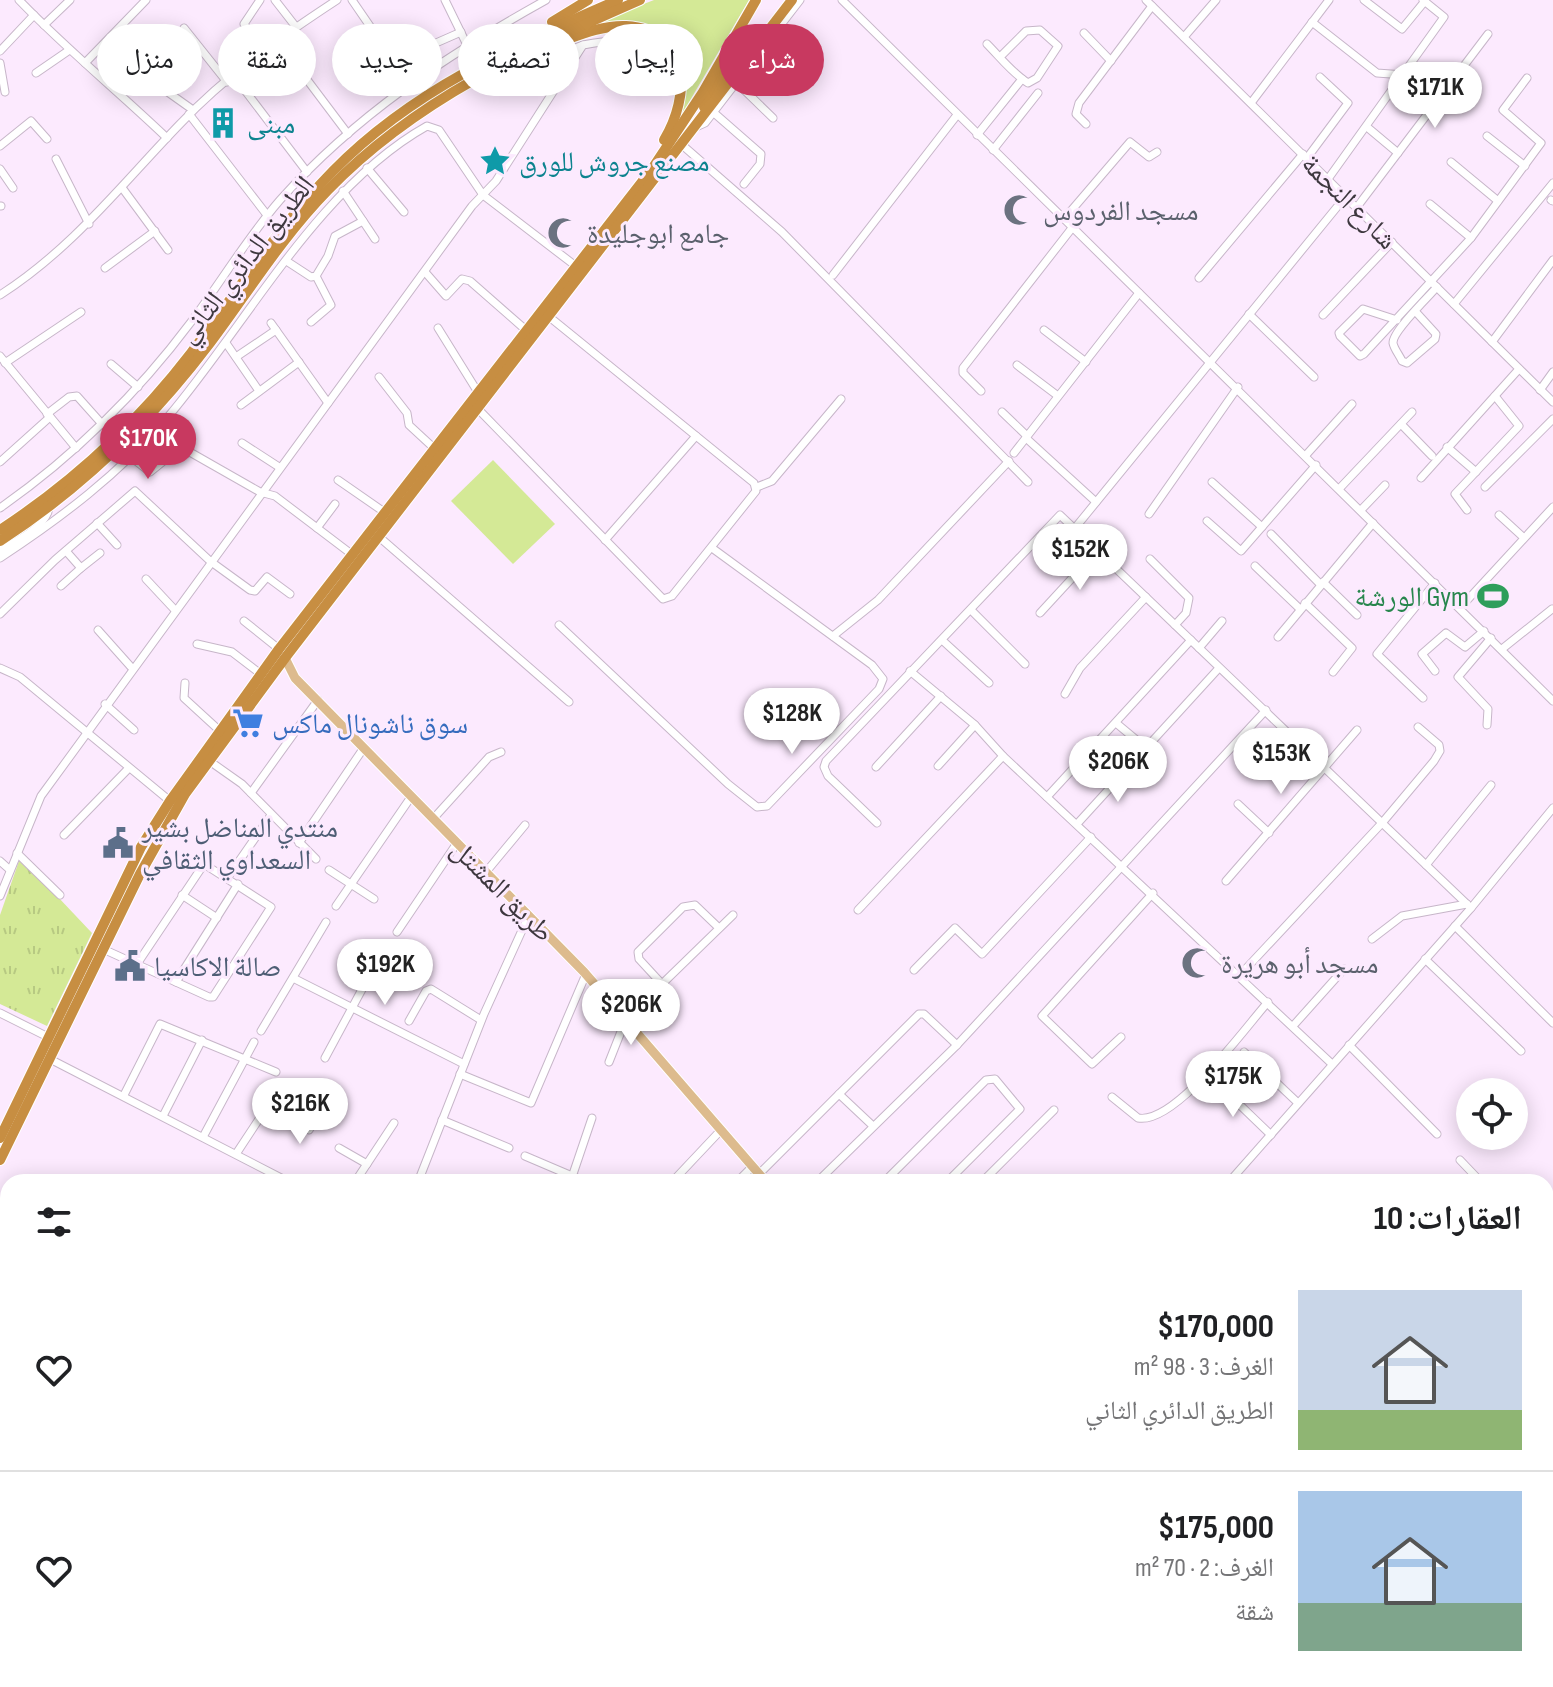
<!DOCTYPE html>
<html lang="ar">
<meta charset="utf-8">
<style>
:root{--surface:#fff;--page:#f2f2f2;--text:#202124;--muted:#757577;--line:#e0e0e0;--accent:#c83960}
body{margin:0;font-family:"Sofia Sans Condensed","Noto Naskh Arabic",sans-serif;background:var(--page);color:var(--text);direction:rtl;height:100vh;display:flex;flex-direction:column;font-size:30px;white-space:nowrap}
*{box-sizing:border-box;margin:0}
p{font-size:26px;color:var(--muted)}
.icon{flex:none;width:44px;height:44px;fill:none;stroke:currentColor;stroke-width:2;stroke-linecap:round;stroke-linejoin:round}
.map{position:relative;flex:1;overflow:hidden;direction:ltr}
.side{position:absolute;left:0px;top:1174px;width:1554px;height:514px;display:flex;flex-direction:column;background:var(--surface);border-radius:24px 24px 0 0;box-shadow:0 4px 20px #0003;direction:rtl}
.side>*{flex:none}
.hud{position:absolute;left:24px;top:24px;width:800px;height:72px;direction:rtl;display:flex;gap:16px}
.controls{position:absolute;left:1456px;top:1078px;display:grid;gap:16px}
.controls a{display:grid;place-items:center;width:72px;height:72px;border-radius:50%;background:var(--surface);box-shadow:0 4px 20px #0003;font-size:40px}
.price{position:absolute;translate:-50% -68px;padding:0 18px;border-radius:28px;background:#fff;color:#222;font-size:26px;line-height:52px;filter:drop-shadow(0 2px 4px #0008)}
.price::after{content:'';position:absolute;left:50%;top:48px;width:24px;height:18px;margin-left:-12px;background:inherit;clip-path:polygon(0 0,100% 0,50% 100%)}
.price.on{background:var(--accent);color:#fff}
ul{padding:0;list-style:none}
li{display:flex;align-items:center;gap:24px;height:200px;padding:0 32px}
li+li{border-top:2px solid var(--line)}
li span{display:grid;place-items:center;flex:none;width:224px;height:160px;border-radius:0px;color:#555}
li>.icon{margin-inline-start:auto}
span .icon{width:96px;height:96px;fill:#fffc;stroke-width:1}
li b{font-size:34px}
h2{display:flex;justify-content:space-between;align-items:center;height:96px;padding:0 32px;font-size:34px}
.tag{padding:0 28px;border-radius:36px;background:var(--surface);box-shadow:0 4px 20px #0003;font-size:28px;line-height:72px}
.tag.on{background:var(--accent);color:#fff}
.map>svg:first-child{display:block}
.grass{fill:url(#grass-tufts)}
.garden{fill:#d4e996}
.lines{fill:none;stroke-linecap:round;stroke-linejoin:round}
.minor-casing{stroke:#c7b6c9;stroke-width:9}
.major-casing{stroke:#fff;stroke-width:11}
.highway-casing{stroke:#fff;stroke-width:12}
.minor{stroke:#fff;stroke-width:7}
.major{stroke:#ddbb8e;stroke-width:9}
.highway{stroke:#c78e42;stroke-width:10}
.labels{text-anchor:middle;stroke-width:6;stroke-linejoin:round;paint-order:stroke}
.culture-label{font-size:28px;fill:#0d838f;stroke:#fceafe;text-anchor:start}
.street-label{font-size:28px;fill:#3e383f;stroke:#fceafe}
.worship-label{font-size:28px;fill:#5b616d;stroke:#fceafe;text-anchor:start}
.leisure-label{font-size:28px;fill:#27864d;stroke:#fceafe;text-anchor:end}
.shop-label{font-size:28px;fill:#366cbe;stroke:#fceafe;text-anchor:start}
.service-label{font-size:28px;fill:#4e5e75;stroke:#fceafe;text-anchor:start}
</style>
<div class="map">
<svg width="1553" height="1687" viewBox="0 0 1553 1687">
<defs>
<pattern id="grass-tufts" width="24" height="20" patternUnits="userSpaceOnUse" patternTransform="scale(2)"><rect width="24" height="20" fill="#d4e996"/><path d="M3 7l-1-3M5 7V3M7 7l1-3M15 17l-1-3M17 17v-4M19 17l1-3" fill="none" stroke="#b7c982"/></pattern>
</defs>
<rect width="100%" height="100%" fill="#fceafe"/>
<path class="grass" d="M23,860L92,933L47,1026L0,1004V915L19,861Z"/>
<g class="garden">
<path d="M654,0H749L672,131C693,80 690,72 655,31L590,25Z"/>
<path d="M493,460L555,524L513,564L451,501Z"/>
</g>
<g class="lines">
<defs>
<g id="minor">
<path d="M19,0C66,49 118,91 167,138"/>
<path d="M260,0L244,24L263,52"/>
<path d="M275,0L296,27"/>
<path d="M352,0L409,83"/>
<path d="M445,0L467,45"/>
<path d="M842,0L1553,701"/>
<path d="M1146,0L1553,402"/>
<path d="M1364,0L1402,29L1425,1"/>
<path d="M1312,22L1377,73L1404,75"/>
<path d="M44,25L70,0"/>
<path d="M184,28L227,82"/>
<path d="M1084,33L1111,61"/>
<path d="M1184,37L1216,0"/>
<path d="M987,44C1000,57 1012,73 1028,83L1037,78L1058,46L1040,30L1026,31L1000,57"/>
<path d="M0,51L34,15"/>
<path d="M395,61L461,32"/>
<path d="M0,63L5,92"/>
<path d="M85,63L146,0"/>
<path d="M515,71L583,45"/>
<path d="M36,73L68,51"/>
<path d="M302,73L348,134"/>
<path d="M234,76L307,172"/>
<path d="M736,82L773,118"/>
<path d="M155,83L193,110"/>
<path d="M1251,103L1329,0"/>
<path d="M713,112L761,154L760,164L744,184"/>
<path d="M189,114L267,215"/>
<path d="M1086,124L1076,114L1079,103L1152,6"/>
<path d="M696,127L705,123L800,0"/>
<path d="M1367,127L1398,153"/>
<path d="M977,135L1022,79"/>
<path d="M1487,136L1525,166"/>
<path d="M681,144L782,232L1028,482"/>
<path d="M0,146L31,121L47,139"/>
<path d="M993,150L1038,93"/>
<path d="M1307,158L1348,103L1320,77"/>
<path d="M56,159L89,224"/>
<path d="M1451,162L1498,201"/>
<path d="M367,168L404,212"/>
<path d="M0,169L13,188"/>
<path d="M1328,179L1444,17L1423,0"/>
<path d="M123,189L168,250"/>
<path d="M343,191L375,239"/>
<path d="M1551,200L1553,201"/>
<path d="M1430,204L1471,238"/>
<path d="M0,206H1"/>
<path d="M1357,207L1488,34"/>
<path d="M1064,219L1130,142L1149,157L1157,152"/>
<path d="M288,262L311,277L316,276L328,256L335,236L363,221"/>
<path d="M105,268L155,231"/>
<path d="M425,272L446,296L462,279L470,281L527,331"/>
<path d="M833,275L957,115"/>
<path d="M1199,278L1303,154"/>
<path d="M0,295C72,249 121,185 180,124C225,76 282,36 337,0"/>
<path d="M1454,304L1553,183"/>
<path d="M1415,311L1436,334L1435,339L1407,363L1402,361C1400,356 1394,349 1393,343C1392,332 1428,297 1437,287"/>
<path d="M1249,314L1314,377"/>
<path d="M1323,315L1392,242"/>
<path d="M1397,320L1363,309L1339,333L1340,336L1360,356L1364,354L1471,238L1541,143L1503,110L1527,78"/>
<path d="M311,322L331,305L316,276"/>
<path d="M271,323L328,403"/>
<path d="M438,328L479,394"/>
<path d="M1044,330L1086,362"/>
<path d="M1492,342L1553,260"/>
<path d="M226,343L259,391"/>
<path d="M0,356L76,448"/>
<path d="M236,357L276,330"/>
<path d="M5,363L81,312"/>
<path d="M111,364L138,387"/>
<path d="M1017,365L1058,396"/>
<path d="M379,377L407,413L409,425L436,450"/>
<path d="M1540,390L1553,372"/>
<path d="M981,391L963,373V368L1072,228"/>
<path d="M241,405L299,362"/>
<path d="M478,409L663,599L672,596L756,491L754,483L547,315"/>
<path d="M1002,412L1027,436"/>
<path d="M47,414L69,397L77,396L102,424"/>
<path d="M1401,424L1432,456"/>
<path d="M1026,438L1096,502"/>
<path d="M242,443L279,467"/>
<path d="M1447,447L1476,472"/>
<path d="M1014,453L1139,293"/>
<path d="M1306,455L1352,404"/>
<path d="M131,457L150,472L176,451H188L260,492L275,496L354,556"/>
<path d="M0,462L50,417"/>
<path d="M1421,478L1519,369"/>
<path d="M338,480L387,514"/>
<path d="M1212,482L1262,527"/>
<path d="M757,487L772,481L841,399"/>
<path d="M1485,487L1553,419"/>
<path d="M1339,489L1412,412"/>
<path d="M0,508C74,456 137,394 191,322C221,282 247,238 280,200C356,115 447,55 546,0"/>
<path d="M1361,510L1385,485"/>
<path d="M1467,510L1455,494L1519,426L1495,396"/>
<path d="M1149,514L1238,387"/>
<path d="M1499,515L1523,537"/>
<path d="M1207,521L1241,551L1316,465"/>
<path d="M97,523L117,545"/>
<path d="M317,528L335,504"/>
<path d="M1075,528L1346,196"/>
<path d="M1271,534L1321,585"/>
<path d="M378,536L569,702"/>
<path d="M605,540L696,436"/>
<path d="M0,551C15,541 48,526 49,507"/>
<path d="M66,551L81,568L100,553"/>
<path d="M0,558C61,518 119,474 167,418C247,324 318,187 427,126L439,130L483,195L577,267"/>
<path d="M1150,559L1189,598L1186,613L1175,625"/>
<path d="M1255,566L1300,609"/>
<path d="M146,579L174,609"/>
<path d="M1323,582L1357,615"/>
<path d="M61,586L81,568"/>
<path d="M1305,603L1352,648L1333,672"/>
<path d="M1460,608L1553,507"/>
<path d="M971,610L1025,664"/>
<path d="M1040,613L1098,550"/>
<path d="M0,614L55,560L135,491L210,561L250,590L255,591L267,577L290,594"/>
<path d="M244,621L279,649"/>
<path d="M559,625L728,784L757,807L767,806L879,689L883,679L872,665L712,548"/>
<path d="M98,630L131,667"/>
<path d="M833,636L878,600L1009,461"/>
<path d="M1278,637L1373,523"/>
<path d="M942,640L989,683"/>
<path d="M197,644L232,652L262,675"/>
<path d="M1199,648L1222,621"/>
<path d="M1502,649L1552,609"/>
<path d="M0,668L20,677L170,801"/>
<path d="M910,671L975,725L1003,756L1332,1064"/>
<path d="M1435,671L1422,654L1446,633L1465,647L1484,631"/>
<path d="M185,683L184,698L220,731"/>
<path d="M1065,694L1080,668L1146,597"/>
<path d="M1423,698L1377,654L1435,583"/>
<path d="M105,704L134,730"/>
<path d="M1116,723L1146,748L1219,668"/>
<path d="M1487,725L1488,709L1458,677L1491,638"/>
<path d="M208,760L242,784L316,859"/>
<path d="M938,766L975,725"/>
<path d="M876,767L941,696"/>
<path d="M251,793L318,700"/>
<path d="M1047,797L1191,640"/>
<path d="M1238,804L1269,833"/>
<path d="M433,819L489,757L501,752"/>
<path d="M877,823L828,776L824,767L826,761L1060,515L1471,908"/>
<path d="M1077,824L1129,767L1099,740"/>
<path d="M64,835L128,769"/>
<path d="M299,843L363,749"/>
<path d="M17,853L60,895"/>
<path d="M0,861L10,870"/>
<path d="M1426,865L1491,785"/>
<path d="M329,870L374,899"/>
<path d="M486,872L525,825"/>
<path d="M228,877L271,815"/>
<path d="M1226,881L1357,730"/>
<path d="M182,895L217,918"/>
<path d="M0,896L41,796L472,206L496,181L583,45C609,40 634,36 655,56"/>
<path d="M336,906L411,797"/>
<path d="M858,910L1003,756"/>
<path d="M1455,926L1553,1023"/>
<path d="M397,932L457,843"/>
<path d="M1372,939L1402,916L1467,904"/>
<path d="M103,949L209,997H213L271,907L204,864L137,964"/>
<path d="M1425,959L1521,1051"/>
<path d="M914,970L955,928L982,954L1091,837"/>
<path d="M1240,975L1382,823L1434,761L1440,751L1439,745L1418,727"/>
<path d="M293,978L464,1064"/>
<path d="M176,982L238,884"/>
<path d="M662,984L639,959L638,952L683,907L695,905L719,928"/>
<path d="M0,1013L52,1039"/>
<path d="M409,1021L426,991L431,989L481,1020"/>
<path d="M1293,1026L1344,969"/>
<path d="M261,1031L326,922"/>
<path d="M1121,1037L1092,1064L1042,1016L1153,893"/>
<path d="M1349,1045L1437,1134"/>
<path d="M1244,1052L1298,1103"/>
<path d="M46,1057L289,1182"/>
<path d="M325,1058L380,956"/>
<path d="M609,1062L626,1019L733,915"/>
<path d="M460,1074L531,1103L586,974"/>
<path d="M1216,1082L1271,1135"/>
<path d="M839,1094L873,1126"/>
<path d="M124,1095L160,1024L276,1072"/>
<path d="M1112,1097L1138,1118C1175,1125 1244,1029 1268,1002"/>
<path d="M163,1116L202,1040"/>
<path d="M442,1120L509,1148"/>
<path d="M203,1137L254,1042"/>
<path d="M339,1148L367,1164"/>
<path d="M236,1154L261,1116L309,1130L331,1091"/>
<path d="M525,1156L586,1182"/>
<path d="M1460,1160L1481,1182"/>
<path d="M759,1174L919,1014H924L957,1045"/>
<path d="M572,1177L592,1118"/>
<path d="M355,1182L394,1123"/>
<path d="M418,1182L484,1014L529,915"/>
<path d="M672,1182L721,1130"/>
<path d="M737,1182L752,1167"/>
<path d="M817,1182L957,1045L1266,710"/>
<path d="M884,1182L986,1080L995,1079L1020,1109L947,1182"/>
<path d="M982,1182L1054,1110"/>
<path d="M1229,1182L1471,908L1553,808"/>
<path d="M1546,1242L1553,1235"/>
<path d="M0,1328L8,1332"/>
<path d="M0,1409L8,1413"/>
<path d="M0,1511L8,1515"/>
<path d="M1546,1556L1553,1563"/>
<path d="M1546,1581L1553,1575"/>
<path d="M0,1621L8,1624"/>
<path d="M122,1680L136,1687"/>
<path d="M294,1680L299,1687"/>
<path d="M526,1680L529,1687"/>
<path d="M596,1680L599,1687"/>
<path d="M797,1680L799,1687"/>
<path d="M1448,1680L1449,1687"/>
<path d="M645,1681L652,1680"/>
<path d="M1351,1682L1369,1680"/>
<path d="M743,1684L751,1680"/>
<path d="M255,1687L258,1680"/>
<path d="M453,1687L460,1680"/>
</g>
<g id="major">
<path d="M285,658L295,678L584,972L766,1182"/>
<path d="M1546,1495H1553"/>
</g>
<g id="highway">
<path d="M552,22L588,0"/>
<path d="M554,44C577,36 602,25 626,26C693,30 690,97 664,140"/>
<path d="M704,107L725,69"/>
<path d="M0,530C73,482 138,422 191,353C238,291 278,227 333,171C413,89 515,45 618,0"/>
<path d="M0,541C82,488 151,421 210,343C249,291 282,237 328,190C416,99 526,50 640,0"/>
<path d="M0,1138L141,847L170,801L279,649L652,169L703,92L756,0"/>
<path d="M0,1160L140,874L185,794L285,658L792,0"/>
</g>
</defs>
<use href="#minor" class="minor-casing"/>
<use href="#major" class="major-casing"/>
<use href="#highway" class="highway-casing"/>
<use href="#minor" class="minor"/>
<use href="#major" class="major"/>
<use href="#highway" class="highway"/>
</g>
<defs>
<symbol id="building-bare" viewBox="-9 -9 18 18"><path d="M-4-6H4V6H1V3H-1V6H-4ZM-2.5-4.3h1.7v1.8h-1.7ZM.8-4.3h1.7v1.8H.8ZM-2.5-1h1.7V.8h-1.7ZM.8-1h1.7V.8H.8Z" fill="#0f9aa8" stroke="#fceafe" stroke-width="2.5" paint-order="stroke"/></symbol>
<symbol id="sight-bare" viewBox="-9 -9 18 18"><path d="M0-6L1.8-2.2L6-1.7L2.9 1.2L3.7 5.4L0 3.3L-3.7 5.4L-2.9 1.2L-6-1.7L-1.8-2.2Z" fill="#0f9aa8" stroke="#fceafe" stroke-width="2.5" paint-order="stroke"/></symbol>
<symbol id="mosque-bare" viewBox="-9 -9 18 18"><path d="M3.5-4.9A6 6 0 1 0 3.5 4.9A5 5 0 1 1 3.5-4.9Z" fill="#6b7280" stroke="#fceafe" stroke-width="2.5" paint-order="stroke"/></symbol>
<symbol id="stadium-bare" viewBox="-9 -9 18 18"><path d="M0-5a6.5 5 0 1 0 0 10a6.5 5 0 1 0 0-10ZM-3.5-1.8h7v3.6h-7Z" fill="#2e9e5b" stroke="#fceafe" stroke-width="2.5" paint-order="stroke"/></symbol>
<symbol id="supermarket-bare" viewBox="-9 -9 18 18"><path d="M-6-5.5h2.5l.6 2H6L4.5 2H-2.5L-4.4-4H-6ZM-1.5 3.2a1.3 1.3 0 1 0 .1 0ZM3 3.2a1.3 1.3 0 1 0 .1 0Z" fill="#3f7fe0" stroke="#fceafe" stroke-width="2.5" paint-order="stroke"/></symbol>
<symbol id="civic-bare" viewBox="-9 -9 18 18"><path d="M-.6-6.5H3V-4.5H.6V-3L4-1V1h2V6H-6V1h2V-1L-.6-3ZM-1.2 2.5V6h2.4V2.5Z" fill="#5c6f8a" stroke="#fceafe" stroke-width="2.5" paint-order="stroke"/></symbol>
</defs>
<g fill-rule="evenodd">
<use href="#building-bare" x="201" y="101" width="44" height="44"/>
<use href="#sight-bare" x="473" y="139" width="44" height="44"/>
<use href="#mosque-bare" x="997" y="188" width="44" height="44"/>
<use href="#mosque-bare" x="541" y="211" width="44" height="44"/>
<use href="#stadium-bare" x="1471" y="574" width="44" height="44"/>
<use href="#supermarket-bare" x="226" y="701" width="44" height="44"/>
<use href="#civic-bare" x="96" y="821" width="44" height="44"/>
<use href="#mosque-bare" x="1175" y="941" width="44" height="44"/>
<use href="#civic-bare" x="108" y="944" width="44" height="44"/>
</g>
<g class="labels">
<g class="culture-label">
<text x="247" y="133">مبنى</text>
<text x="519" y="171">مصنع جروش للورق</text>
</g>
<g class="street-label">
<text transform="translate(1350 201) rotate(45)" y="10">شارع النجمة</text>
<text transform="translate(245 259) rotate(-52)" y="10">الطريق الدائري الثاني</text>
<text transform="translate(503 890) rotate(45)" y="10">طريق المشتل</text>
</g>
<g class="worship-label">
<text x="1043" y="220">مسجد الفردوس</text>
<text x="587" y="243">جامع ابوجليدة</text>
<text x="1221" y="973">مسجد أبو هريرة</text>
</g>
<g class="leisure-label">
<text x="1469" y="606">الورشة Gym</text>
</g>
<g class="shop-label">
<text x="272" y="733">سوق ناشونال ماكس</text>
</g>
<g class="service-label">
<text x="142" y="837">منتدي المناضل بشير<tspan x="142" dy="32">السعداوي الثقافي</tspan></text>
<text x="154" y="976">صالة الاكاسيا</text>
</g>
</g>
</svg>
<div class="controls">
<a><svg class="icon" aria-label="locate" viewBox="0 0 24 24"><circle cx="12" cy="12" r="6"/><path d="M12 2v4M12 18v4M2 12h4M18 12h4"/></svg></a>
</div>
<b class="price" style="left:1435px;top:130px">$171K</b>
<b class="price on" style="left:148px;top:481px">$170K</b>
<b class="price" style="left:1080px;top:592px">$152K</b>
<b class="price" style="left:792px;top:756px">$128K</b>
<b class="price" style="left:1281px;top:796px">$153K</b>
<b class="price" style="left:1118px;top:804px">$206K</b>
<b class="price" style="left:385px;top:1007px">$192K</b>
<b class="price" style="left:631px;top:1047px">$206K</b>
<b class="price" style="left:1233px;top:1119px">$175K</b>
<b class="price" style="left:300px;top:1146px">$216K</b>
<div class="hud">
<a class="tag on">شراء</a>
<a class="tag">إيجار</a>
<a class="tag">تصفية</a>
<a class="tag">جديد</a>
<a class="tag">شقة</a>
<a class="tag">منزل</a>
</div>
<section class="side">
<h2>العقارات: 10<svg class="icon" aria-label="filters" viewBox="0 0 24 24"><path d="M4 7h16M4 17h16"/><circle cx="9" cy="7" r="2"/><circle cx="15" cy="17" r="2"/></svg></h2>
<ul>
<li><span style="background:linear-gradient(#c9d6e8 75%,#8fb573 0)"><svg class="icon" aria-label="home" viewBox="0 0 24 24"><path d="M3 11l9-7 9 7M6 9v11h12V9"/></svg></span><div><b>$170,000</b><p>الغرف: 3 · 98 m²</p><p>الطريق الدائري الثاني</p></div><svg class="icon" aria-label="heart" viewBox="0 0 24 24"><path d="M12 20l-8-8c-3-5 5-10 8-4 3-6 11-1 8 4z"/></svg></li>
<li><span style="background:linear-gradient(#a9c7e8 70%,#7fa58c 0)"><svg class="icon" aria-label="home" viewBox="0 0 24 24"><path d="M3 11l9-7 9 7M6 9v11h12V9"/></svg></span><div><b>$175,000</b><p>الغرف: 2 · 70 m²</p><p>شقة</p></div><svg class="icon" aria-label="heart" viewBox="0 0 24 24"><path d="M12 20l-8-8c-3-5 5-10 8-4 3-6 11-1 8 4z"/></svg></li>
</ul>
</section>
</div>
